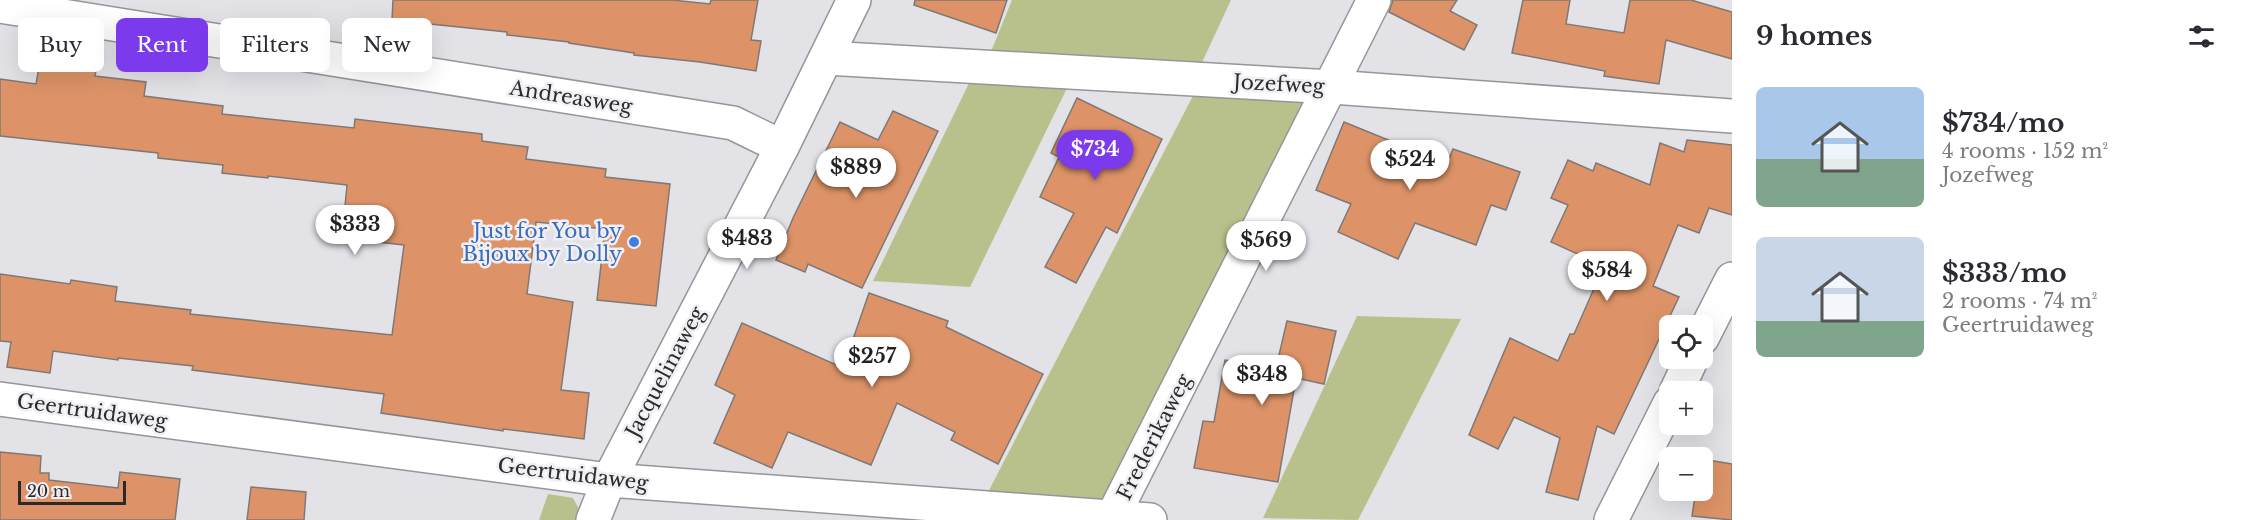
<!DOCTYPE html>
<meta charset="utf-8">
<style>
:root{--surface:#fff;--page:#f2f2f3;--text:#2b2b33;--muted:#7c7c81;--accent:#7c3aed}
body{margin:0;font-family:"Libre Baskerville",serif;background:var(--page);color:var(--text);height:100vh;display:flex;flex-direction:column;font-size:22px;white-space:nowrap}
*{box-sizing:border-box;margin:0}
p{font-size:20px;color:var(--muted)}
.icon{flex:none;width:33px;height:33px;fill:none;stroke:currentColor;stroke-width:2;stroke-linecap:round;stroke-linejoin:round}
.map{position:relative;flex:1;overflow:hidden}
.drawer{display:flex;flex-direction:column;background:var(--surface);width:510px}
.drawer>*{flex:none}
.banner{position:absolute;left:18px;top:18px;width:570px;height:54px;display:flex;gap:12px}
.tools{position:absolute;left:1659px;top:315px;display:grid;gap:12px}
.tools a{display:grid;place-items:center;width:54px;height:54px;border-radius:9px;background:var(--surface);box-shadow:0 6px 24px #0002;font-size:30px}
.scale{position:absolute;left:18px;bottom:15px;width:108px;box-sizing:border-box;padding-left:6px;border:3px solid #2b2b2c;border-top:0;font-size:16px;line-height:21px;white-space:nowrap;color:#2b2b2c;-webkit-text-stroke:4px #f1eff4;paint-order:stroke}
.price{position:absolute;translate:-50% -51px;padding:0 14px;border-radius:21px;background:#fff;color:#222;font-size:20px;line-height:39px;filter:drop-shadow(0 2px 3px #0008)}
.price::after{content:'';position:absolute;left:50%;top:36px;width:18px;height:14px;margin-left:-9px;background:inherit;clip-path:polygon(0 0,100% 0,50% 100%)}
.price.selected{background:var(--accent);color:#fff}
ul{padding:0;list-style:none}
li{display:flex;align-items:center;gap:18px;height:150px;padding:0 24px}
li span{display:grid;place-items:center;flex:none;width:168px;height:120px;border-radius:9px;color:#555}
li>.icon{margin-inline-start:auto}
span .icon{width:72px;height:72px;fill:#fffc;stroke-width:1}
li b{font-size:26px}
h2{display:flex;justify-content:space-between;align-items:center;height:72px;padding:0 24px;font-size:26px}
.tag{padding:0 21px;border-radius:9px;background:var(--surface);box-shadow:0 6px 24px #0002;font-size:21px;line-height:54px}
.tag.selected{background:var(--accent);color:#fff}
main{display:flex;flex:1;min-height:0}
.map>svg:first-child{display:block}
.green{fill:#b8c18b}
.building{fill:#dd9367;stroke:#7e7977;stroke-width:1.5}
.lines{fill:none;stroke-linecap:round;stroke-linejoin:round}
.minor-casing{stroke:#969599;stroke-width:36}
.minor{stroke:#fff;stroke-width:33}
.shop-dot{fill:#3f7fe0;stroke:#f1eff4;stroke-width:2}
.labels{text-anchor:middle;stroke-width:5;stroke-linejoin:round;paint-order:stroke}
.street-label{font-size:20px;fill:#2b2b2c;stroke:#f1eff4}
.shop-label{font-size:20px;fill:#366cbe;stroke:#f1eff4;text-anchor:end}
</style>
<main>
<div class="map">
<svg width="1732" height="520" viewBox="0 0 1732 520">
<rect width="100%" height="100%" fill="#e3e2e7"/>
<g class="green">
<path d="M1012,0H1231L1198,71L988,59Z"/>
<path d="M972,77L1069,84L970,287L873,281Z"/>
<path d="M1197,88L1309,95L1106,506L984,500Z"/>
<path d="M1357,316L1461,319L1358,520L1263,518Z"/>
<path d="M548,494L573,498L583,517L581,520H539Z"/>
</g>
<g class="building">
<path d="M393,0H672L710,4L711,0H758L751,40L761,41L756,71L700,62L634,55V53L569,43V42L507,35V32L392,20Z"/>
<path d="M915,0H1007L996,33L914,5Z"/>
<path d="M1393,0H1457L1450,11L1477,25L1464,50L1389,12Z"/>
<path d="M1523,0H1570L1566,24L1624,33L1630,0H1691L1732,12V59L1666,40L1659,84L1604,76L1605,71L1512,53Z"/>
<path d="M41,56L97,65L95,76L146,82L144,96L223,106L222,114L354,128L355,119L482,134V141L528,147L526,159L606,169L605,177L670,184L656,306L597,300L605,229L536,222L527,294L573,302L561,390L589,393L584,439L503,429V431L381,413L384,394L192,370L193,366L118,358V360L53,351L50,373L7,367L11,342L0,341V274L70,284L71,280L117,287L115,301L191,310L190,314L392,335L404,245L342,238L347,185L268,176V178L222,173L223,165L158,158V153L0,136V79L36,84Z"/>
<path d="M1077,98L1162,139L1117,233L1106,227L1076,283L1045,267L1074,213L1040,197L1059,157L1051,153Z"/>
<path d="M893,111L938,131L862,288L808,264L805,272L776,260L793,218L840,122L878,140Z"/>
<path d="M1344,122L1447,164L1453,149L1520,172L1506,210L1491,205L1476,245L1415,223L1398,259L1338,232L1351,204L1316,190Z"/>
<path d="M1687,140L1732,145V215L1709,208L1699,233L1678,225L1653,286L1679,297L1614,434L1597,426L1578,500L1546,492L1560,438L1514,417L1498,449L1469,435L1510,338L1558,361L1570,334H1574L1604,266L1551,242L1568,205L1551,198L1568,160L1593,171L1596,163L1650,185L1660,143L1684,152Z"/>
<path d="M869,293L948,321L946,327L1043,374L998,464L951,440L955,432L897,403L871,465L788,432L772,468L714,443L735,395L715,385L742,323L843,368Z"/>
<path d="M1287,321L1336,331L1324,384L1296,378L1278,482L1194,468L1203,421L1214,422L1225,360L1276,368Z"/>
<path d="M0,452L41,456L40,473H49V480L118,488L120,472L180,479L175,520H0Z"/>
<path d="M1702,459L1732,464V520L1692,516L1696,490H1702Z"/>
<path d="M251,487L306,492L304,520H247Z"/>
</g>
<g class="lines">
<defs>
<g id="minor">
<path d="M0,6L733,123L782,147"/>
<path d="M826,58L1332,87L1732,116"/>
<path d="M1702,338L1732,279"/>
<path d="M1676,392L1692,358"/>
<path d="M0,399L609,480L1150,520"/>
<path d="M593,520L609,480L782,147L854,0"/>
<path d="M1111,520L1374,0"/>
<path d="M1611,520L1670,403"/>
</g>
</defs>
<use href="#minor" class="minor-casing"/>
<use href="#minor" class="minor"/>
</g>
<circle class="shop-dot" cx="634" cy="242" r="6"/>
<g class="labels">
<g class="street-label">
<text transform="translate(1279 84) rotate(3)" y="7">Jozefweg</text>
<text transform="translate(571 97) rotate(9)" y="7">Andreasweg</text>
<text transform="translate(665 372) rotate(-62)" y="7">Jacquelinaweg</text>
<text transform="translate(92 411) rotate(8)" y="7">Geertruidaweg</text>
<text transform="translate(1154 437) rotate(-63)" y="7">Frederikaweg</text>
<text transform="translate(573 474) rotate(7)" y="7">Geertruidaweg</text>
</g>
<g class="shop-label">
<text x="622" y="238">Just for You by<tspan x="622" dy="23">Bijoux by Dolly</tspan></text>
</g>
</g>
</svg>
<div class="tools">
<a><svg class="icon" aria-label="locate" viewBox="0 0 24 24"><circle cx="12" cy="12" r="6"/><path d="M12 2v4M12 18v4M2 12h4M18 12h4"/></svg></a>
<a>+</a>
<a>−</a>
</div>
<div class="scale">20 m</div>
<b class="price selected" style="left:1095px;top:181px">$734</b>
<b class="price" style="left:1410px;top:191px">$524</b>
<b class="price" style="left:856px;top:199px">$889</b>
<b class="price" style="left:355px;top:256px">$333</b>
<b class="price" style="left:747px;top:270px">$483</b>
<b class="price" style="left:1266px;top:272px">$569</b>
<b class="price" style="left:1607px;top:302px">$584</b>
<b class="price" style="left:872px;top:388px">$257</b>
<b class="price" style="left:1262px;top:406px">$348</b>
<div class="banner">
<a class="tag">Buy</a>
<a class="tag selected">Rent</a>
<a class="tag">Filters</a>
<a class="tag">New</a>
</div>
</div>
<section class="drawer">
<h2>9 homes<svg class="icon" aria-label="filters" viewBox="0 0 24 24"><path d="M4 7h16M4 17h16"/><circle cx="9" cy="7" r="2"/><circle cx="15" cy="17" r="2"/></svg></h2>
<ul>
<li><span style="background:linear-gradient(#a9c7e8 60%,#7fa58c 0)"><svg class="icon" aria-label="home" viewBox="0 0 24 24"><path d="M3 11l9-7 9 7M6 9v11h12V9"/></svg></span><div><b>$734/mo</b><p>4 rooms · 152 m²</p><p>Jozefweg</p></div></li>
<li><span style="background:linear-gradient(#c9d6e8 70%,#7fa58c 0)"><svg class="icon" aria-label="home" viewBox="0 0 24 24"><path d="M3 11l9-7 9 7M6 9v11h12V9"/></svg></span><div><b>$333/mo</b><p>2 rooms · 74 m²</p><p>Geertruidaweg</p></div></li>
</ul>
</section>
</main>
